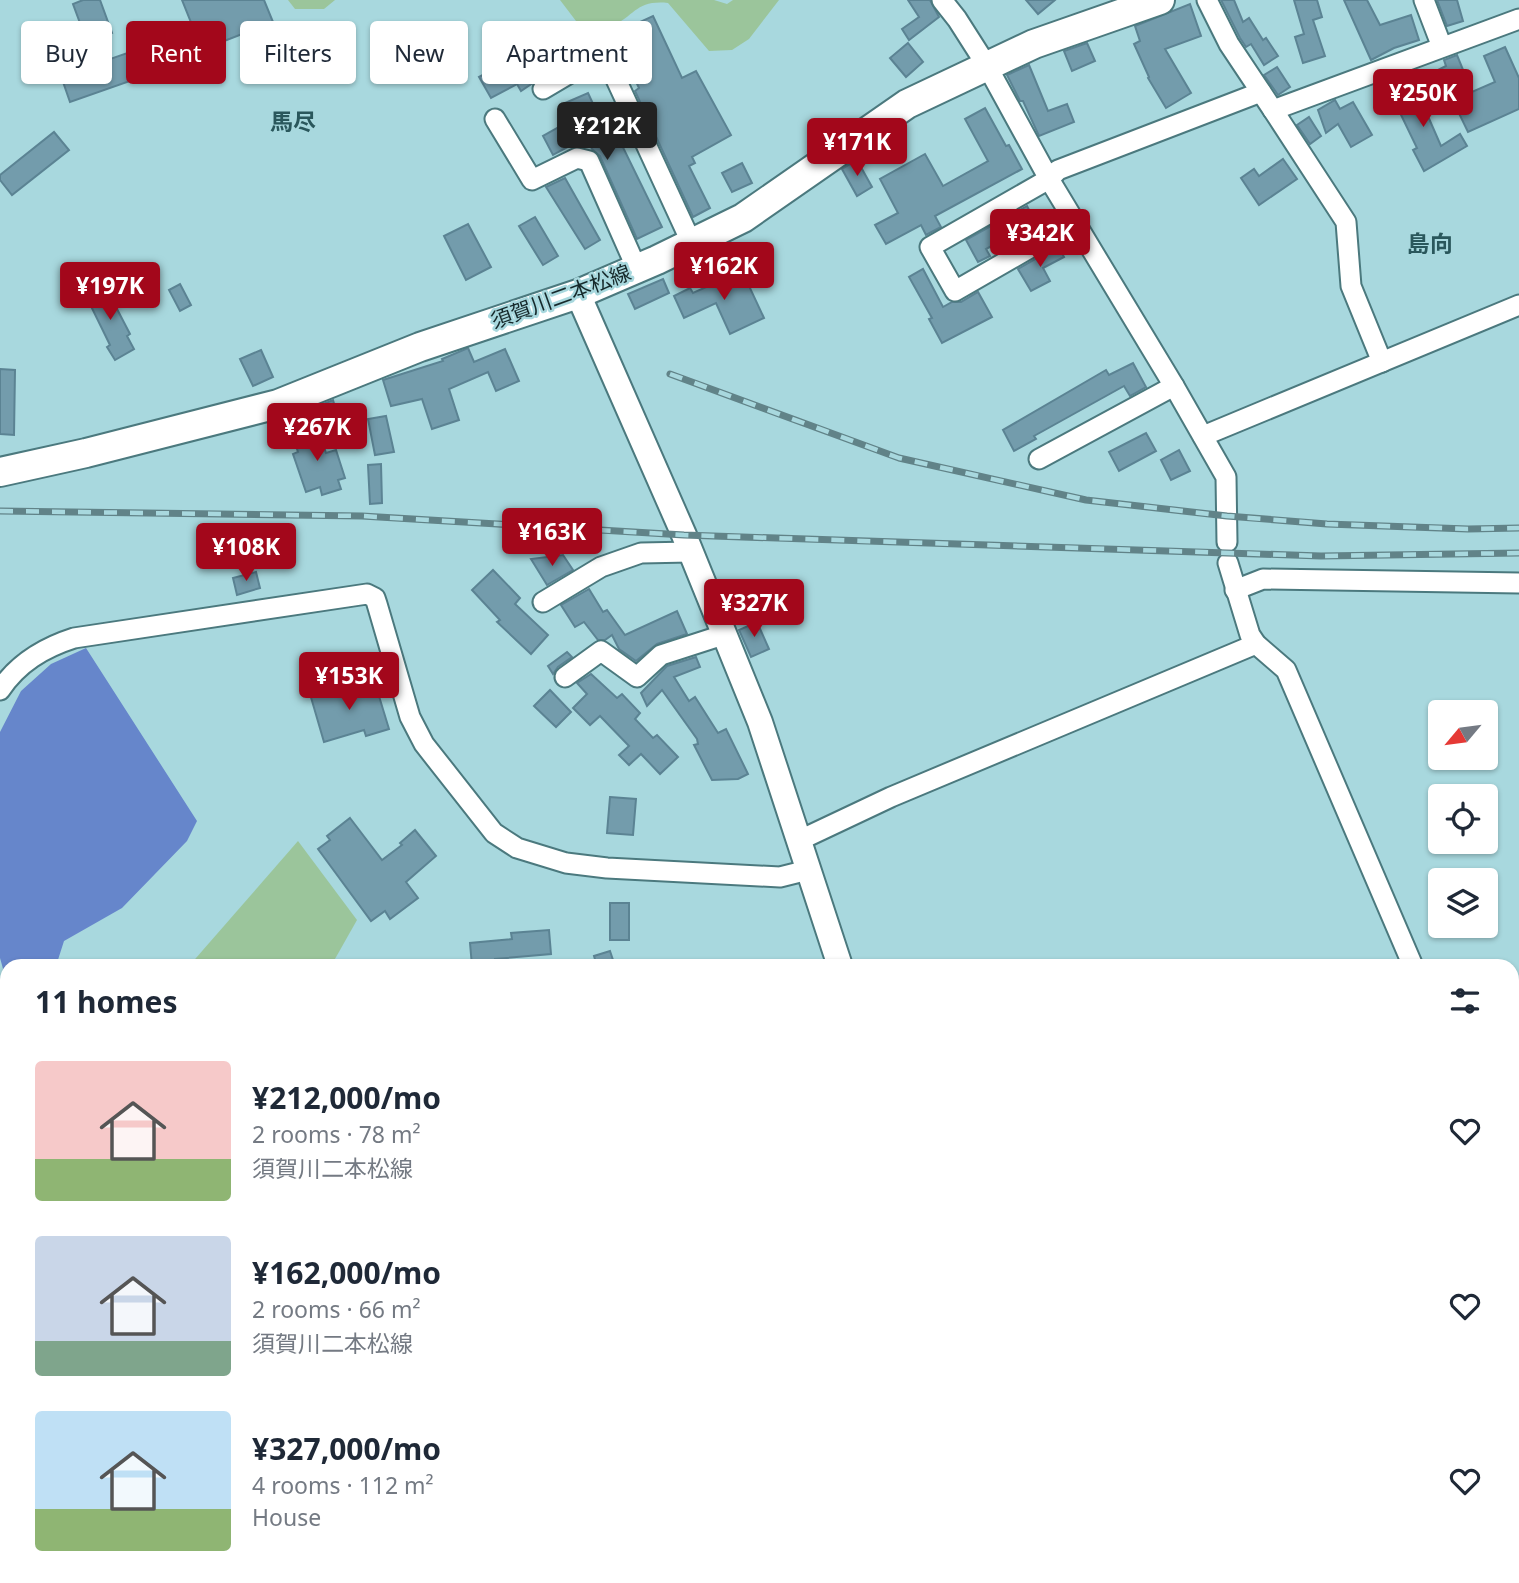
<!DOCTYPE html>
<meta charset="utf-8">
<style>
:root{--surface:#fff;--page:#f6f6f7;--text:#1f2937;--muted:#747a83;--accent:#a3071b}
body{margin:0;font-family:"Noto Sans","Noto Sans JP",sans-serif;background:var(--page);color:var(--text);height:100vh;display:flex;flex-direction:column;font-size:26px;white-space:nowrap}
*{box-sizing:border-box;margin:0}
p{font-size:23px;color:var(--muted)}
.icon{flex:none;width:38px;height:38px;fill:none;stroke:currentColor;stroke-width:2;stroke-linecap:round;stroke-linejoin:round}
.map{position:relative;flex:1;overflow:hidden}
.details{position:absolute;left:0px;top:959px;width:1519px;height:625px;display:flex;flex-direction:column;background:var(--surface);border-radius:21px 21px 0 0;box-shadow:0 2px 5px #0004}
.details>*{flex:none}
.top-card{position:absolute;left:21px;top:21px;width:700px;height:63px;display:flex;gap:14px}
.needle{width:46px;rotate:241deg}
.tools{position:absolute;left:1428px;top:700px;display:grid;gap:14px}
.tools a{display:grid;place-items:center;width:70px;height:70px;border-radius:7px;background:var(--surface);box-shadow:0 2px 5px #0004;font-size:35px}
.price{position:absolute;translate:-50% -60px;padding:0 16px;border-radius:7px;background:var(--accent);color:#fff;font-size:23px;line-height:46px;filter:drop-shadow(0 2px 4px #0008)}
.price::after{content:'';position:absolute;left:50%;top:42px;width:21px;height:16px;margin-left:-10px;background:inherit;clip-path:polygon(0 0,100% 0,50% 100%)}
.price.on{background:#222;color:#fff}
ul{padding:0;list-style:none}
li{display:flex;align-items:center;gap:21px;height:175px;padding:0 35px}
li span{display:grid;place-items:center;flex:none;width:196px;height:140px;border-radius:7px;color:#555}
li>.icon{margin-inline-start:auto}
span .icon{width:84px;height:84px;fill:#fffc;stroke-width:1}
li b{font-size:30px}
h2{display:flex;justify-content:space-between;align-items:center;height:84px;padding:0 35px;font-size:30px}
.pill{padding:0 24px;border-radius:7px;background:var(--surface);box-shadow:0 2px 5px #0004;font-size:24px;line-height:63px}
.pill.on{background:var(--accent);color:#fff}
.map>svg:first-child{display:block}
.green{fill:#9bc59b}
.water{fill:#6686cb}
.building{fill:#739cac;stroke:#5b8393;stroke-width:2}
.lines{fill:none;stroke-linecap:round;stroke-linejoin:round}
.minor-casing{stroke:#4b797e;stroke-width:23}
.tertiary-casing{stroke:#4b797e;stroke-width:28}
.secondary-casing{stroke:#4b797e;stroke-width:32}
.trunk-casing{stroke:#ad8480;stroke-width:35}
.minor{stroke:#fff;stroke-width:19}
.tertiary{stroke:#fff;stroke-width:24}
.secondary{stroke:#fff;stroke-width:28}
.trunk{stroke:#fec4be;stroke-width:32}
.rail-casing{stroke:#618388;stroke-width:7}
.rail{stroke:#a8d8de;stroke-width:4.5;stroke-dasharray:13;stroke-linecap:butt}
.labels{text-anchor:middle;stroke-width:5;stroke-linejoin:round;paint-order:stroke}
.street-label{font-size:21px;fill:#16292b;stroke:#a8d8de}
.neighbourhood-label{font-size:23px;font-weight:bold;fill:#2a575c;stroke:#a8d8de}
</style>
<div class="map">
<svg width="1519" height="1583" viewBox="0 0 1519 1583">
<rect width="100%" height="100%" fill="#a8d8de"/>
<g class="green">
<path d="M288,0H335L324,9H295Z"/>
<path d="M560,0H714L727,4L733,0H779L749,39L732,50L709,51L668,3C636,0 636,15 611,27C606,29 599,30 594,31L576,21Z"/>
<path d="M298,841L357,920L331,966H189Z"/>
</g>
<path class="water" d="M86,648L197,821L187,841L122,908L64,941L56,966H7V1057L0,1054V1003L7,983L0,958V732L21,691L51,664Z"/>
<g class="building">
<path d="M83,0H100L112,33L87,42L73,4Z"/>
<path d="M182,0H264L273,22L188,55L190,60L70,102L61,76L194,30Z"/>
<path d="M908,0H930L939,17L909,40L902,29L919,17Z"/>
<path d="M1026,0H1055L1038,14Z"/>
<path d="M1221,0H1234L1243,22L1249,18L1263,40L1266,38L1278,56L1264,65L1251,44L1246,47L1240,38Z"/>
<path d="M1294,0H1317L1322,17L1313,20L1325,56L1303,63L1295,37L1304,34Z"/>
<path d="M1344,0H1367L1380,25L1411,15L1419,40L1394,48L1371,60Z"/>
<path d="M1437,0H1457L1463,21L1447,26Z"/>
<path d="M1190,4L1201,36L1165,49L1191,93L1166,108L1148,78L1149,77L1134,44L1140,41L1135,26Z"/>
<path d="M653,16L682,78L696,71L731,135L692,157L695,163L689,166L710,208L693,217L635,91L639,88L614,34Z"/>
<path d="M908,43L923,62L906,77L890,58Z"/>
<path d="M1087,43L1095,61L1072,71L1064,51Z"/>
<path d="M1505,47L1519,78V109L1468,132L1438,70L1446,66L1444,60L1457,55L1472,92L1495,82L1484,56Z"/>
<path d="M541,50L552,70L521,91L517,84L491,98L479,77L492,70L495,75Z"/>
<path d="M1029,65L1048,111L1067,104L1074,122L1039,136L1023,101H1020L1007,75Z"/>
<path d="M1277,67L1290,87L1278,95L1264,75Z"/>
<path d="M1413,82L1441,146L1460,134L1467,146L1424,171L1413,150L1417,148L1390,92Z"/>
<path d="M588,93L607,134L615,131L662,227L637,239L600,156L592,149L586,137L553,155L543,136L573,119L565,103Z"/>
<path d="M1335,100L1340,109L1353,102L1372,135L1351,147L1338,124L1326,133L1318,110Z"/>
<path d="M985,108L1006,146L1009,145L1022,169L935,216L941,227L926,235L921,225L886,244L875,225L898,213L880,179L925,154L943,186L988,161L965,119Z"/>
<path d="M1309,117L1321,136L1310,144L1297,125Z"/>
<path d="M54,132L69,150L12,195L0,180V175Z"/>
<path d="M1283,159L1297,179L1259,205L1241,178L1254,169L1259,176Z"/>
<path d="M857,160L872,187L857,196L842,169Z"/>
<path d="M742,163L752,183L732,192L722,173Z"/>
<path d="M565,178L600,240L585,249L546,187Z"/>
<path d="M1027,206L1039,229L1023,238L1019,231L986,249L990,256L978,262L966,240Z"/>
<path d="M535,217L558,256L543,265L519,226Z"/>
<path d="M468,224L491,267L466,280L444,236Z"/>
<path d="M1058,246L1064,257L1043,268L1050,281L1031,291L1018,269Z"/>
<path d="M923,269L943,307L952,302H961L978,292L992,317L942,343L929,319L932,318L909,277Z"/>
<path d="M742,271L764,318L730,334L716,303L684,318L674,296L690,288L693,293Z"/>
<path d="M663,279L669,293L635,309L628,294Z"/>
<path d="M104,284L130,334L127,336L134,349L115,360L107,347L110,345L85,294Z"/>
<path d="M180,284L191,305L180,311L169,290Z"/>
<path d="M468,348L474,362L505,349L519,381L496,391L488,372L449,389L459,420L432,429L422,399L391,406L383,380L443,361L442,359Z"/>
<path d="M261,350L273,377L253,386L240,359Z"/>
<path d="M1133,363L1146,387L1130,396L1124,386L1034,436L1036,439L1014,451L1003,430L1106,370L1109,375Z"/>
<path d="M0,369L15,370L14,435L0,434Z"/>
<path d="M333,400L335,407L290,428L286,419Z"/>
<path d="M386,416L394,452L375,455L368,419Z"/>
<path d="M318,429L326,453L336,450L345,478L338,480L341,489L322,495L320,487L306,492L293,454L298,452L292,434Z"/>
<path d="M1146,433L1156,451L1119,471L1109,452Z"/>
<path d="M1179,450L1190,471L1171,480L1161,460Z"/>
<path d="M381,464L382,503L370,504L368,465Z"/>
<path d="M563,555L573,570L547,585L531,559Z"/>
<path d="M493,570L520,598L515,604L548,635L531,654L497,622L500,620L472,590Z"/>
<path d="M256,572L260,588L237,595L233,578Z"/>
<path d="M589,589L603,612L607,610L625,635L677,611L687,634L657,644L636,661L619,649L612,635L605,640H598L584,622L575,627L561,605Z"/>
<path d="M757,622L769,649L751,657L739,630Z"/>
<path d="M567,652L572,657L558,667L553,674L548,666Z"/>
<path d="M696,657L700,667L674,677L689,701L695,697L718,733L726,729L748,774L738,779L712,780L694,745L698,744L697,739L662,690L647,706L641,693L667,666Z"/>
<path d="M591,674L617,698L622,694L640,713L635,719L653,738L657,735L678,757L660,774L641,754L629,765L619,755L629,746L600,716L590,725L573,708L587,694L577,683Z"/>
<path d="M375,683L389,729L366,736L364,730L324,742L310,694L333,687L335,694Z"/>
<path d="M550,690L571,712L556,727L534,706Z"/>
<path d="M610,797L636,799L633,835L607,833Z"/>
<path d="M350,818L382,860L402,845L400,843L415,830L436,856L406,882L418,898L390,919L385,911L371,921L318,849L330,840L327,836Z"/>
<rect x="610" y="903" width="19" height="37"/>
<path d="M549,930L551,954L495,959L496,966H472L470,943L512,939L511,933Z"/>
<path d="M610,951L614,963L597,966L594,956Z"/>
</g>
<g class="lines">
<defs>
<g id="minor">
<path d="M942,0L957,19L987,66L1049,179L1174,386L1226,477L1227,542"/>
<path d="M1207,0L1229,44L1273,110L1519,19"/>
<path d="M1424,0L1442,47"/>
<path d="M543,89L597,57L608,62L692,244"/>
<path d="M1273,110L1346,222L1351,286L1382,362"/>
<path d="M495,119L532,180L577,158L589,161L637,269"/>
<path d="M1075,222L955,291L930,247L1049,179L1058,170L1261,92"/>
<path d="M1203,436L1519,305"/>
<path d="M1039,459L1174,386"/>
<path d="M1228,563L1250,635L1256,644L1286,670L1413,966"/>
<path d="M1235,590L1263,579L1519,583"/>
<path d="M543,602L601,567L641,553L690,552"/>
<path d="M565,677L601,651L637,677L661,655L723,635"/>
<path d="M0,690C18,663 43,648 74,638L367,594L375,598L377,604L410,717L424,744L494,833L517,848L566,863L607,868L780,877L808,870"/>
<path d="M800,840L891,797L1256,644"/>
<path d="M0,1280L7,1283"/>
<path d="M1476,1577L1480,1583"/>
</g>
<g id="tertiary">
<path d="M578,294L684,535L760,722L840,966"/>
<path d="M1512,1081L1519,1078"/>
<path d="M0,1437L7,1433"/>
<path d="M1111,1577L1114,1583"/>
</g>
<path id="secondary" d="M0,472L86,453L278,404L420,347L578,294L657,260L743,218L907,104L1034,44L1160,0"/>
<g id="trunk">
<path d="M1512,1364L1519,1362"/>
<path d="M1512,1397L1519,1395"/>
<path d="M120,1583L164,1577"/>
<path d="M242,1583L288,1577"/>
</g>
</defs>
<use href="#minor" class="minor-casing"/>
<use href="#tertiary" class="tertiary-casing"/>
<use href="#secondary" class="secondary-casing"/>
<use href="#trunk" class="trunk-casing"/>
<use href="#minor" class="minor"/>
<use href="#tertiary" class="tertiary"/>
<use href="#secondary" class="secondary"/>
<use href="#trunk" class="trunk"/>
<defs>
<g id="rail">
<path d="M670,374L899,458L1086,500L1227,516L1327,524L1468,529L1519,528"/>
<path d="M0,511L362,516L684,535L1321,556L1519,553"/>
</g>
</defs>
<use href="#rail" class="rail-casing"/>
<use href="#rail" class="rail"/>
</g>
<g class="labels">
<g class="street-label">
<text transform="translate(561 297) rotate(-20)" y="7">須賀川二本松線</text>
</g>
<g class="neighbourhood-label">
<text x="293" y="130">馬尽</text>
<text x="1430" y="252">島向</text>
</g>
</g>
</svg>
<div class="tools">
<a><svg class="needle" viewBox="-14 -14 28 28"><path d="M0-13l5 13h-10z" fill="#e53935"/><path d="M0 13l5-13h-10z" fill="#747a83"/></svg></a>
<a><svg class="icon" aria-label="locate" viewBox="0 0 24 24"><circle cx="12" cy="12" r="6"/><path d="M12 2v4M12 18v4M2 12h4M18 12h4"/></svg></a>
<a><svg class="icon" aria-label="layers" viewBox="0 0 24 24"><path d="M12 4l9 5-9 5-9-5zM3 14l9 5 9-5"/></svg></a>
</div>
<b class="price" style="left:1423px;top:129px">¥250K</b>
<b class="price on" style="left:607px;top:162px">¥212K</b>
<b class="price" style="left:857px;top:178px">¥171K</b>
<b class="price" style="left:1040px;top:269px">¥342K</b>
<b class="price" style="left:724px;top:302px">¥162K</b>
<b class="price" style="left:110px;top:322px">¥197K</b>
<b class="price" style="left:317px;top:463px">¥267K</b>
<b class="price" style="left:552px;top:568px">¥163K</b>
<b class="price" style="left:246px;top:583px">¥108K</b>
<b class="price" style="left:754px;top:639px">¥327K</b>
<b class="price" style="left:349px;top:712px">¥153K</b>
<div class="top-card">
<a class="pill">Buy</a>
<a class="pill on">Rent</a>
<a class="pill">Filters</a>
<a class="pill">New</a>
<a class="pill">Apartment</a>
</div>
<section class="details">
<h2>11 homes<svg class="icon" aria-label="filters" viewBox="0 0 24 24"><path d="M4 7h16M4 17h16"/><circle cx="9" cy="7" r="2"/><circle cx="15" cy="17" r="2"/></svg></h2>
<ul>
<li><span style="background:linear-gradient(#f6c9c9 70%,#8fb573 0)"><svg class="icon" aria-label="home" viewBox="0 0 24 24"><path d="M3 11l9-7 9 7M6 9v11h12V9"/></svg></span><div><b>¥212,000/mo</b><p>2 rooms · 78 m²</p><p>須賀川二本松線</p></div><svg class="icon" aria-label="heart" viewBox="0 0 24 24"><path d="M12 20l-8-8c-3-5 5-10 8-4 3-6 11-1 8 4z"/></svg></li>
<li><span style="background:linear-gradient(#c9d6e8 75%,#7fa58c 0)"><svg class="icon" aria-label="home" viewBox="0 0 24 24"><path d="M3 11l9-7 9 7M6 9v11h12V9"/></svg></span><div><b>¥162,000/mo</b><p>2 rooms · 66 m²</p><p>須賀川二本松線</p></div><svg class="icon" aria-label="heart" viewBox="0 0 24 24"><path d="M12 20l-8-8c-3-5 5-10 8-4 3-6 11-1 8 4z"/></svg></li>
<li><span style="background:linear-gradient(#bfe0f5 70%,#8fb573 0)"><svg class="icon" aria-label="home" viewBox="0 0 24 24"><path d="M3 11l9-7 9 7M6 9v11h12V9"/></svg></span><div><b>¥327,000/mo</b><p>4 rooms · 112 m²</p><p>House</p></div><svg class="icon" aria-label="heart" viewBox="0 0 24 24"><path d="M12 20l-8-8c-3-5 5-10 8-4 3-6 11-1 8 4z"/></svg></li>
</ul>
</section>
</div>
